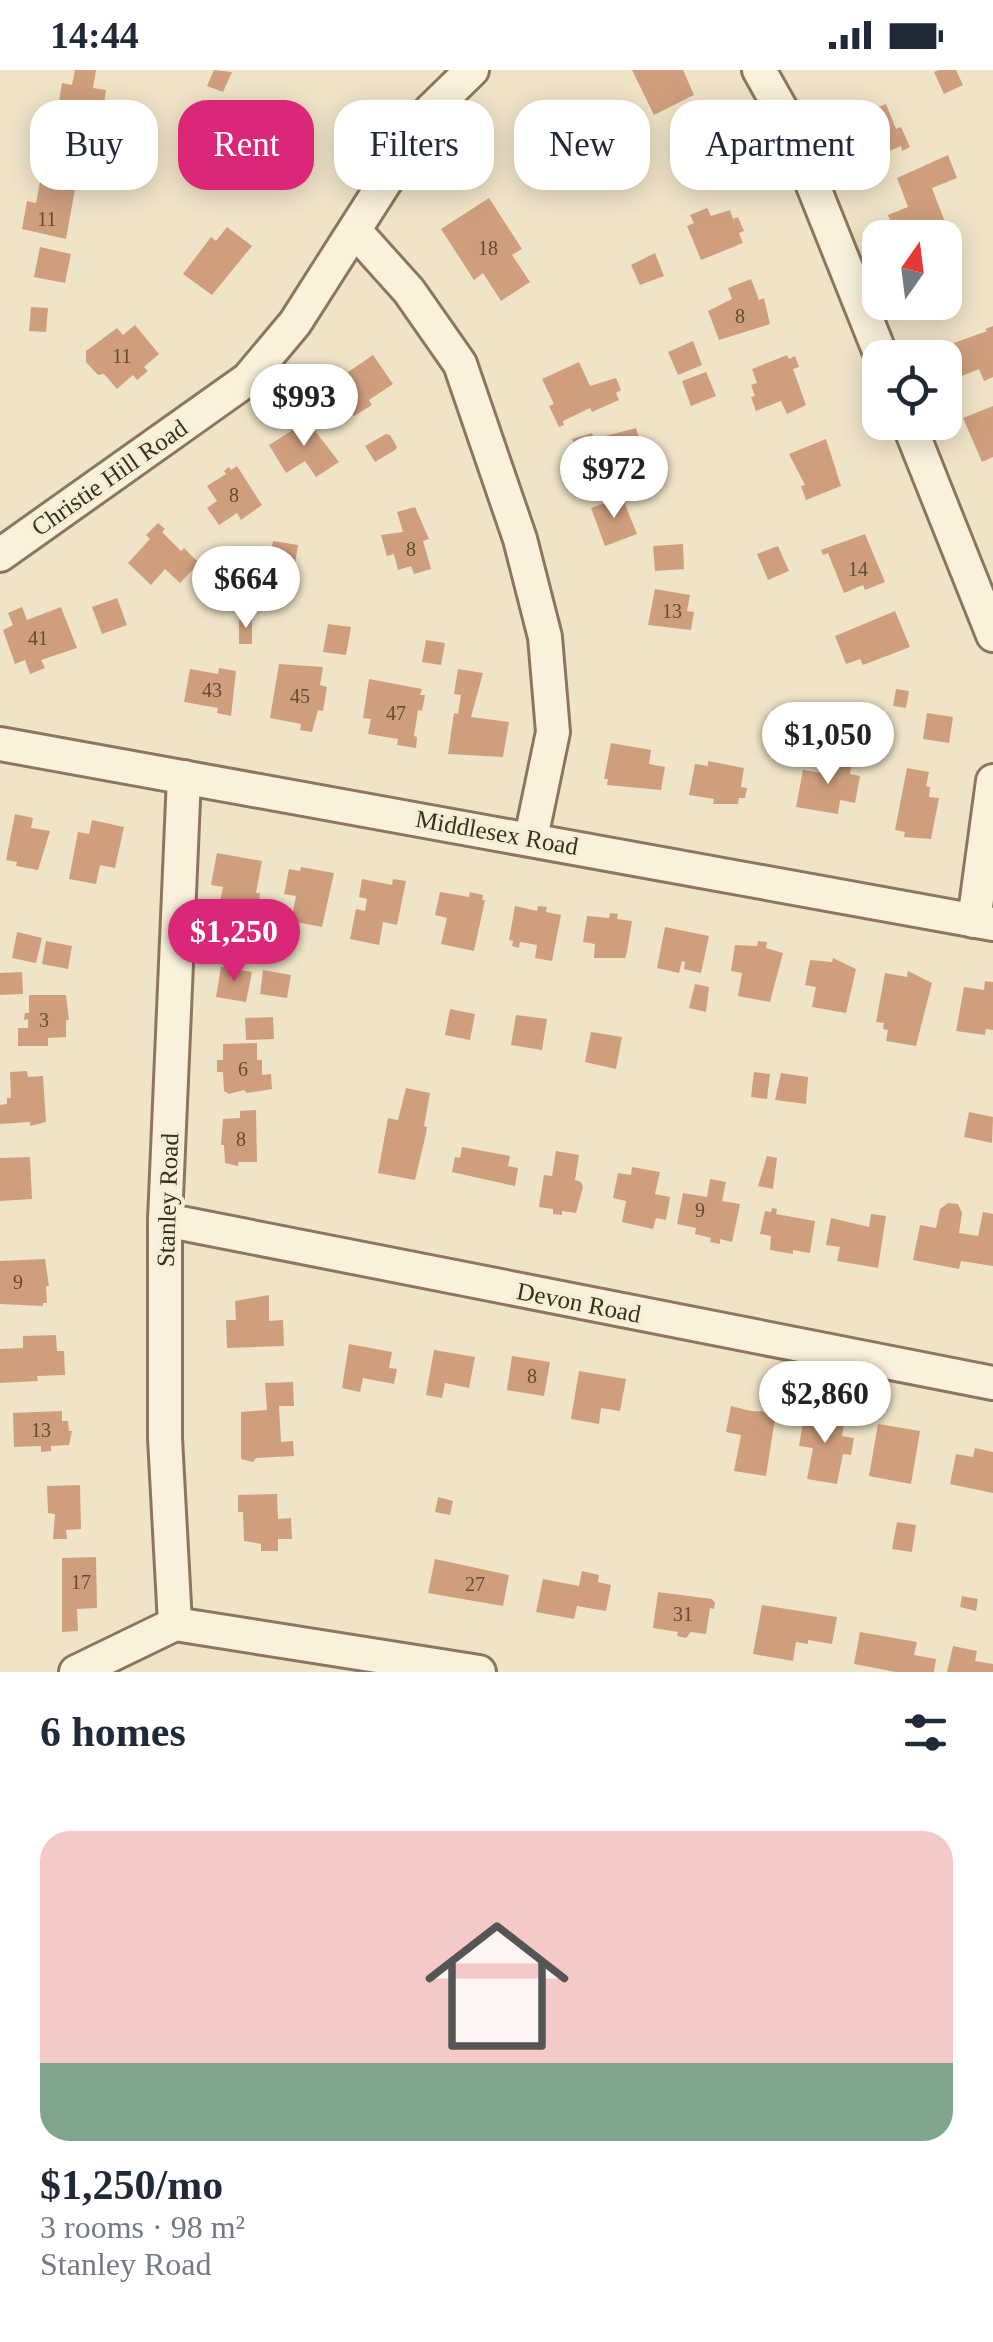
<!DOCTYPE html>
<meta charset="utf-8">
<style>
:root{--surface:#fff;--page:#f6f6f7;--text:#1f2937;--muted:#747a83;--accent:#db2777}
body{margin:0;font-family:"Times New Roman",serif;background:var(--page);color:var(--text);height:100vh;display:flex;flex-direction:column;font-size:38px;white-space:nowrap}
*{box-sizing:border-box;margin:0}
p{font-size:32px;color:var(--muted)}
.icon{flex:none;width:55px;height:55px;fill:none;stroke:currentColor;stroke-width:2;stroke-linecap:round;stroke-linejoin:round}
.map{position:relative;height:1602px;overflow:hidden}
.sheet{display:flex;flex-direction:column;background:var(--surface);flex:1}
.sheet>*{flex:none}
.top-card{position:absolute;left:30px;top:30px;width:935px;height:90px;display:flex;gap:20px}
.needle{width:65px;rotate:14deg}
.fabs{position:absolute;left:862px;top:150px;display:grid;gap:20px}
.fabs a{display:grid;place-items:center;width:100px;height:100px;border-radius:20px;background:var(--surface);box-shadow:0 5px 25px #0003;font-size:50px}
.price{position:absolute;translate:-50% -85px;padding:0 22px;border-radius:35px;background:#fff;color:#222;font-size:32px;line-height:65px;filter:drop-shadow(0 2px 5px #0008)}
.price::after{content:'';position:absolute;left:50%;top:60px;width:30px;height:22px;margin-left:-15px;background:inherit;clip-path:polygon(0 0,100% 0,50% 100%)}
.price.current{background:var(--accent);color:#fff}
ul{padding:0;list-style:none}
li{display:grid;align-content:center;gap:20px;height:530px;padding:0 40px}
li span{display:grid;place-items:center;height:310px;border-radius:30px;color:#555}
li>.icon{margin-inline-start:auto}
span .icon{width:180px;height:180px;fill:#fffc;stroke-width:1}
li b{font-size:42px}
h2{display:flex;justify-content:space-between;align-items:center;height:120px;padding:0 40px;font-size:42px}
.chip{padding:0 35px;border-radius:30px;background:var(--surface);box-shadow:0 5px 25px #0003;font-size:35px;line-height:90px}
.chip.current{background:var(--accent);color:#fff}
.status{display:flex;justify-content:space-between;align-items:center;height:70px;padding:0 50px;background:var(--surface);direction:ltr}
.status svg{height:28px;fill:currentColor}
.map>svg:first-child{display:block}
.building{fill:#cf9f7d}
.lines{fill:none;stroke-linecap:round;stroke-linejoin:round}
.minor-casing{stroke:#8d765c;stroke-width:38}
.minor{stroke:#faf1dc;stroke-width:32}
.labels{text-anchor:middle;stroke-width:8;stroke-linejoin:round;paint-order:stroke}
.number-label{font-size:20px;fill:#624a37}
.street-label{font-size:25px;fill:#3d2e20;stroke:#f7eed8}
</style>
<div class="status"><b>14:44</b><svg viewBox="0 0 49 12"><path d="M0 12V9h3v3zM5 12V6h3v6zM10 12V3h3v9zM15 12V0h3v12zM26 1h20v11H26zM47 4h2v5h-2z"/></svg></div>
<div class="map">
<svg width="993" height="1602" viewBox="0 0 993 1602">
<rect width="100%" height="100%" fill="#f0e4c8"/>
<g class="building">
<path d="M75,0H96L93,18L106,20L103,42L98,57L93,56L91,69L60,64L62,51H56L62,13L72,15Z"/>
<path d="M214,0L232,2L223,22L207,16Z"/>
<path d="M632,0H683L694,25L654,45Z"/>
<path d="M939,0H956L963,15L944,24L934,2Z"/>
<path d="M886,34L896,59L901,57L910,77L902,81L901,76L878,86L880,90L868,95L860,77L866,75L855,46Z"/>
<path d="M246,41L297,47L291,93L236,83L239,56H244Z"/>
<path d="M948,85L957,108L932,118L945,152L909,168H898L888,145L908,137L897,108Z"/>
<path d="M40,112L75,119L66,169L22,159L27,131L36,133Z"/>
<path d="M489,128L522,179L512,185L530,212L501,231L483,203L474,210L441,159Z"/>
<path d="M707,138L711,146L730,140L733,149L738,147L744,161L739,163L743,173L701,190L687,156L694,153L690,145Z"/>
<path d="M227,157L252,176L212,225L183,204L211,167L216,171Z"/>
<path d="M40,177L71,184L65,213L34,207Z"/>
<path d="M655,183L664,206L640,215L631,195Z"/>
<path d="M948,195L962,225L929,241L925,232H945V196Z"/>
<path d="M751,209L759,230L764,228L770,254L719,270L708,241L732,229L728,218Z"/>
<path d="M31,237L48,238L46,262L29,261Z"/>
<path d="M135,255L159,284L144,297L148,301L137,310L133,305L117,319L104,304L98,305L86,292V281L117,258L123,265Z"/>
<path d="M993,256V307L984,311L979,299L952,310L940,278L987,261L985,259Z"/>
<path d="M693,271L702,295L678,305L668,282Z"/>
<path d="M373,285L393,314L369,330L372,335L354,346L349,339L352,337L335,311Z"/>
<path d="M787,285L789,289L795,286L799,297L793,299L806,335L787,344L781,331L756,341L751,327L755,326L751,315L757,313L752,299Z"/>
<path d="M579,292L590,316L616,308L621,320L616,323L619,330L592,342L590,338L563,351L564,355L559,357L549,336L554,334L542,309Z"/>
<path d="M706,302L716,326L691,336L682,311Z"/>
<path d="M993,336V387L982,392L963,348Z"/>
<path d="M307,343L312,351L309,353L339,392L316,407L305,391L286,403L269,375L296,358L293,353Z"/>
<path d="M636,358L643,383L621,389L624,403L585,418L580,400L584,399L572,369L592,363L594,369Z"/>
<path d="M386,364L390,365L397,377L395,380L375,392L365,376Z"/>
<path d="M826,369L841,416L806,430L801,416L805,415L789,384Z"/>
<path d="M237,396L262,435L241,450L237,443L219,455L207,438L217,431L207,416L226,404L224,401L229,397L231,400Z"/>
<path d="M622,427L637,464L605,476L591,438Z"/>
<path d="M415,437L429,469L423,471L431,499L414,504L411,496L398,500L394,484L387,486L381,465L403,462L397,442Z"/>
<path d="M158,453L165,459L162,462L181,481L184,478L199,493L180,513L165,499L151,515L128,493L150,469L146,465Z"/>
<path d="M865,464L885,512L865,520L863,515L844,523L828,483L823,485L821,480Z"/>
<path d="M273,471L298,475L294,501L268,497Z"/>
<path d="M683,474L684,499L655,501L653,476Z"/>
<path d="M778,476L789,501L768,510L757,484Z"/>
<path d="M655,519L690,525L687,541L694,542L691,560L648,555Z"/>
<path d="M117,528L127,555L102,564L92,537Z"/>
<path d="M22,537L27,550L61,537L77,578L41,590L45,598L30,604L25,590L15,594L3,560L13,555L8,543Z"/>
<path d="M895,541L910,577L863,595L860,589L846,594L835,566Z"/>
<path d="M244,546L250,547L252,550V574H239V550H244Z"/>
<path d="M328,554L351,557L346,585L323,582Z"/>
<path d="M426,570L445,573L441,595L422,592Z"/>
<path d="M279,594L323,597L320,615L327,617L323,641L318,640L312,662L300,660L301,654L270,648Z"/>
<path d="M219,598L236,601L231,646L217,643L218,638L184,632L190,599L218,604Z"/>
<path d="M458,599L483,603L471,647L509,652L503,687L448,684L454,643L458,644L461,625L454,624Z"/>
<path d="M369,609L422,619L420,625H425L422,641L418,640L414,666L417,667L416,678L397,675L398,669L368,664L371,649L363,648Z"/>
<path d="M896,619L909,621L906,638L893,636Z"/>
<path d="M927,643L953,647L949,673L923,669Z"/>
<path d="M611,673L651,680L649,694L665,697L661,720L607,715L608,709H604Z"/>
<path d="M825,687L852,692L850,704L860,706L855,733L840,730L838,744L796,737L803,700L822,703Z"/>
<path d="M708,691L744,698L741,717L747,718L745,728H739L738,734H713L714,729L689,725L695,694L708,696Z"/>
<path d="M907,698L929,702L926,716L930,717L929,727L939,728L931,769L904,767L905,762L895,760Z"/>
<path d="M15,744L33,748L31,758L50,761L38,800L16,796L17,792L6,790Z"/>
<path d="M92,750L124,757L115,798L100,795L96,814L69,809L78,762L89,764Z"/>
<path d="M217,783L262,791L256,823H260L259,831L245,832L243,844L218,840L223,817L211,815Z"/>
<path d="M301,797L334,803L322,857L291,851L296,826L284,824L289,799L300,801Z"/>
<path d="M362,809L392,815L393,809L406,811L397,855L383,852L379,875L350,869L356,839L365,841L367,829L359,827Z"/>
<path d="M440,822L469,827L470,822L483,825L482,830H485L474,881L441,874L447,848L435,845Z"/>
<path d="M515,836L537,841L538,836L547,837L546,842L561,845L552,891L535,888L537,875L520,872L519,878L512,876L513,871L509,870Z"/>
<path d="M610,843L618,844L617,849L632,851L627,882L625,888H594L595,874L583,872L587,846L609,848Z"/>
<path d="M665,857L709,866L701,903L684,899L685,892L682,891L679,903L657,898Z"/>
<path d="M17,862L42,868L36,893L12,888Z"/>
<path d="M46,871L72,876L68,899L42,894Z"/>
<path d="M758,871L767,872L766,878L783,883L770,932L738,926L742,903L731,901L735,875L757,876Z"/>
<path d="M833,888L856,899L846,943L812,937L816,917L805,915L810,890L832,892Z"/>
<path d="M221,897L252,902L246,932L216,927Z"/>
<path d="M263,900L291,905L287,928L260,924Z"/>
<path d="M908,901L932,913L916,976L886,971L888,960L883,959L884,953L876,952L885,903L907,907Z"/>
<path d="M22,902L23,924L0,925V903Z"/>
<path d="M985,911L993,912V960L986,959L985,965L956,961L964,917L984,920Z"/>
<path d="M695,914L709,917L706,942L689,938Z"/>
<path d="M29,925H66L69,950H66V967L48,968V976H18V958H28V949L24,950L25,943H29Z"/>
<path d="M450,939L475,944L470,970L445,965Z"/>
<path d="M516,945L547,949L542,980L511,975Z"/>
<path d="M273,947L274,969L246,970L245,948Z"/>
<path d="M591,962L622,967L616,999L585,992Z"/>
<path d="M257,973V990H262V1005L271,1004L272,1019L247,1023L244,1020L229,1024L224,1021L223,1002H217V990H223V974Z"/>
<path d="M27,1001L28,1007L43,1006L46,1052L30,1056V1052L0,1054V1035L7,1034V1028H11L10,1002Z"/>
<path d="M754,1002L770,1004L767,1029L751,1027Z"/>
<path d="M781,1003L808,1007L806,1034L775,1030Z"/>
<path d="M406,1018L430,1023L424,1056L427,1057L426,1064L415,1110L378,1103L388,1048L398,1050Z"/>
<path d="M256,1040L257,1092H238V1096L225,1093L224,1075H221L223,1049L240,1048V1041Z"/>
<path d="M969,1042L993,1047L992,1073L964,1067Z"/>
<path d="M462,1077L510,1086L508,1096L518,1098L515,1116L452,1102L455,1087L460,1088Z"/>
<path d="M556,1081L579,1085L575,1110L581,1112L583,1117L576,1143L562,1141V1145L553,1144V1139L539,1137L544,1105L552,1106Z"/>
<path d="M767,1086L777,1088L773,1119L758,1116Z"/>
<path d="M30,1087L32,1129L0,1131V1088Z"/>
<path d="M632,1097L660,1102L655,1124L670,1127L666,1150L656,1148L653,1159L622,1152L626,1131L613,1128L618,1103L631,1105Z"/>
<path d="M710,1109L726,1112L722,1131L740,1134L732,1172L720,1169V1174L710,1172L711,1168L695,1164L696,1158L677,1154L683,1123L707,1127Z"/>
<path d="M948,1133L958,1134L962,1143L959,1163L978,1166L983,1142L993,1144V1196L961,1191L959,1199L913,1190L920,1155L936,1158L940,1139Z"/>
<path d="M772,1138L777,1139L776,1144L815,1151L810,1183L793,1180V1184L770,1180L771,1166L760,1164L765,1141L771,1142Z"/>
<path d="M871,1144L886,1146L878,1198L837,1191L840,1177L826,1175L831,1148L869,1157Z"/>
<path d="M45,1189L49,1216H46L47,1233H43V1236L0,1234V1191Z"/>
<path d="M269,1225V1251L283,1250L284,1276L227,1278L226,1250H236L235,1231Z"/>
<path d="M56,1265L57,1281H64L65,1305L37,1306L38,1311L0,1313V1279L23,1278V1266Z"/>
<path d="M349,1274L392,1282L389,1298L397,1299L394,1314L363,1308L360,1322L342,1318Z"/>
<path d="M434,1280L475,1287L469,1318L445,1313L442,1328L426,1325Z"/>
<path d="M512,1286L550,1292L544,1326L507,1320Z"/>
<path d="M579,1301L626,1309L620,1341L601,1338L599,1354L571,1349Z"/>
<path d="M293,1312L294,1336H279L281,1372L293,1371L294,1386L256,1388L253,1392L241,1389V1342L267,1340L265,1313Z"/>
<path d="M731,1336L751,1341L776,1342L766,1406L734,1401L741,1365L726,1362Z"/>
<path d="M62,1341V1351H68L69,1361H72L69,1375L51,1376V1381L41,1382V1376L14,1377L13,1343Z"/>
<path d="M805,1341L845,1348L842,1366L854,1368L851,1385L843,1384L837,1414L807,1409L813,1378L799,1376Z"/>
<path d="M878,1354L920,1361L911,1414L869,1406Z"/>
<path d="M975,1378L993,1382V1423L950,1414L956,1384L973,1387Z"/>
<path d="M80,1415L81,1459L66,1460L67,1469H53L55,1444L48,1443L47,1416Z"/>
<path d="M277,1424L278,1449L291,1448L292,1469H278V1481H261V1474L244,1471L243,1442H238V1425Z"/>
<path d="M438,1427L453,1431L450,1445L435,1442Z"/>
<path d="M897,1452L916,1455L912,1482L892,1479Z"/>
<path d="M96,1487L97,1538L77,1539L78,1561L62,1562V1488Z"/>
<path d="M435,1489L509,1505L503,1536L428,1523Z"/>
<path d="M582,1501L599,1505L598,1512L611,1515L606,1541L577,1536L574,1549L536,1542L543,1509L579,1516Z"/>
<path d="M658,1522L712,1529L715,1533L714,1539L710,1538L706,1564L691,1562L686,1568L677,1566L678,1562L653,1558Z"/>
<path d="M962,1526L978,1529L976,1541L960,1537Z"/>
<path d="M762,1535L837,1547L832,1574L808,1570V1574L796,1572L793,1591L753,1584Z"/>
<path d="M860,1562L917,1572L914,1585L936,1589L934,1602H896L854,1594Z"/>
<path d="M953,1576L977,1581L975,1591L993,1594V1602H947Z"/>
</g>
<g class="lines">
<defs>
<g id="minor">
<path d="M759,0L786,48L882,288"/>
<path d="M356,162L409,221L460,294L520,469L545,567L553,662L531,768"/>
<path d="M908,352L993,565"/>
<path d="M0,485L248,309L295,253L431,40L472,0"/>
<path d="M0,674L993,854"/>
<path d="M974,851L993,711"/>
<path d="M165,1150L993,1313"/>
<path d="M175,1554L165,1368V1150L184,707"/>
<path d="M76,1602L175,1554L479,1602"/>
</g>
</defs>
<use href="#minor" class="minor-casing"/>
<use href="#minor" class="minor"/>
</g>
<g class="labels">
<g class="number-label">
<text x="47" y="156">11</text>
<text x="488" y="185">18</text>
<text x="740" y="253">8</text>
<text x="122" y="293">11</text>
<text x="234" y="432">8</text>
<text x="411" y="486">8</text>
<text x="858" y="506">14</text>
<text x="672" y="548">13</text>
<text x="38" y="575">41</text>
<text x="212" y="627">43</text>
<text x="300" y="633">45</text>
<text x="396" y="650">47</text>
<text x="44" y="957">3</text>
<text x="243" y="1006">6</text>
<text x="241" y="1076">8</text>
<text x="700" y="1147">9</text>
<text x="18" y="1219">9</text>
<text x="532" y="1313">8</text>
<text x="41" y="1367">13</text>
<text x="81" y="1519">17</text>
<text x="475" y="1521">27</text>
<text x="683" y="1551">31</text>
</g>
<g class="street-label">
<text transform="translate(109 407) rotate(-35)" y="9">Christie Hill Road</text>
<text transform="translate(497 762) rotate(10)" y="9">Middlesex Road</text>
<text transform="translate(167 1130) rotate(-88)" y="9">Stanley Road</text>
<text transform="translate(579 1232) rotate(11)" y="9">Devon Road</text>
</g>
</g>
</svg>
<div class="fabs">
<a><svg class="needle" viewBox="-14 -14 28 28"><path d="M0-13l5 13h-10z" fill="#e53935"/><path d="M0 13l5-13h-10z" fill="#747a83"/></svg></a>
<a><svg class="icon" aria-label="locate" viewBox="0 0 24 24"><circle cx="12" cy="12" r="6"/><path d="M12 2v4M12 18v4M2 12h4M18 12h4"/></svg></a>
</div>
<b class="price" style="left:304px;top:379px">$993</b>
<b class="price" style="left:614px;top:451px">$972</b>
<b class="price" style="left:246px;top:561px">$664</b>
<b class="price" style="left:828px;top:717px">$1,050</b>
<b class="price current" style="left:234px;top:914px">$1,250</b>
<b class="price" style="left:825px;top:1376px">$2,860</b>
<div class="top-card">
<a class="chip">Buy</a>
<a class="chip current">Rent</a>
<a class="chip">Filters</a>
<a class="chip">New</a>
<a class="chip">Apartment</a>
</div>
</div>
<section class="sheet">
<h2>6 homes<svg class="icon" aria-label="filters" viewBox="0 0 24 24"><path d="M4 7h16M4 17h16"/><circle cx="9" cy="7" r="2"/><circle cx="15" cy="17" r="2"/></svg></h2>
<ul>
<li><span style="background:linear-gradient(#f6c9c9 75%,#7fa58c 0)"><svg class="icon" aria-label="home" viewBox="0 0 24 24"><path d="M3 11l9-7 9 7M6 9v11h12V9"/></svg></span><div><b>$1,250/mo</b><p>3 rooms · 98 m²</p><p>Stanley Road</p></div></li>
</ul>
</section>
